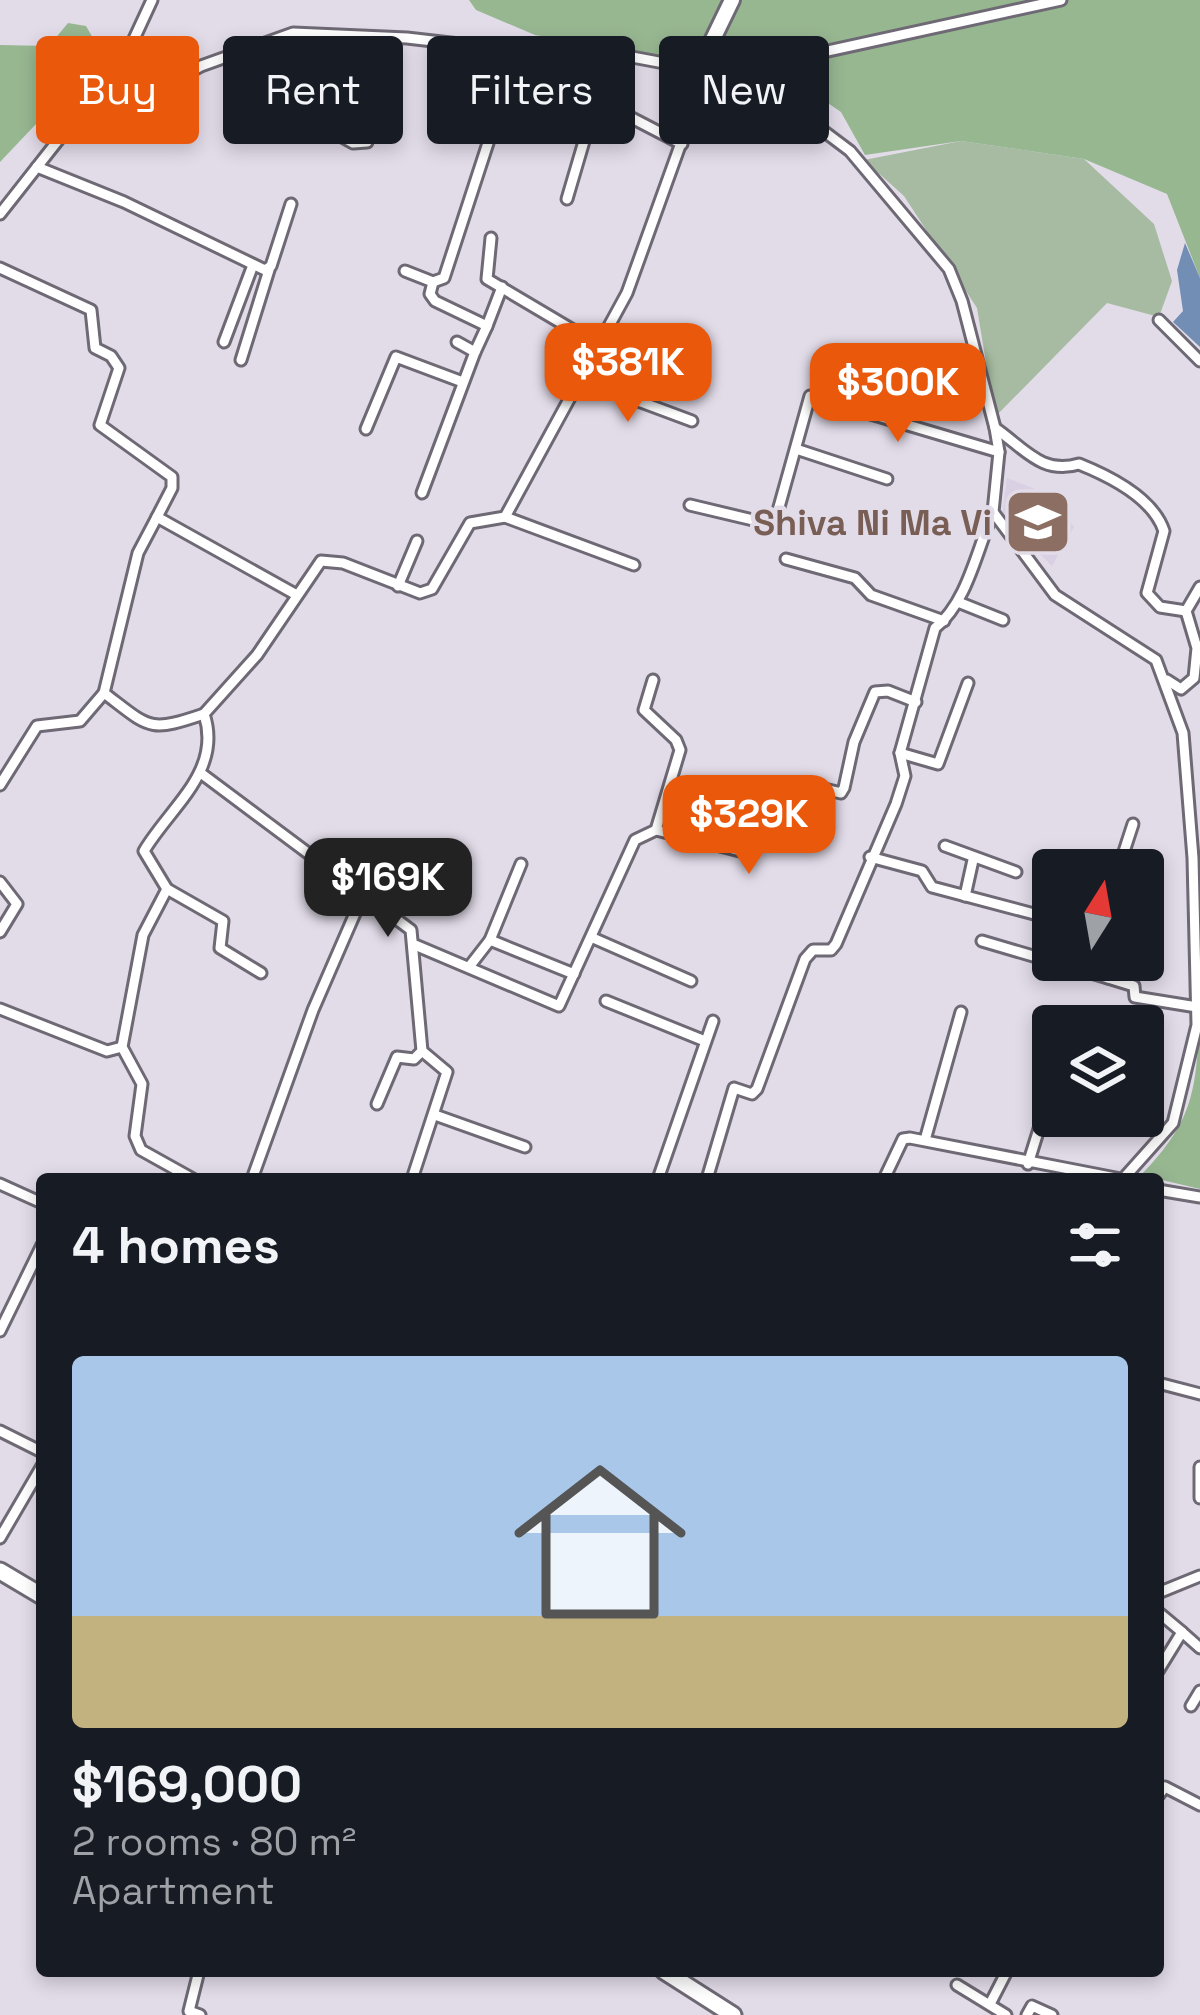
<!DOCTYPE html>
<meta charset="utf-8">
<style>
:root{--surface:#171b24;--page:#242831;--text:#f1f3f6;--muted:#9ea1a6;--accent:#ea580c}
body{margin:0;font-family:"Space Grotesk",sans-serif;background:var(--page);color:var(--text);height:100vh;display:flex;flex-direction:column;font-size:45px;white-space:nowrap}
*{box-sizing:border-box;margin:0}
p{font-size:39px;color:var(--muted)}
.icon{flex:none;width:66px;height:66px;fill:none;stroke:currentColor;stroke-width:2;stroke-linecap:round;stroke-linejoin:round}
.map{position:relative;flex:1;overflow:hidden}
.sheet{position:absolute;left:36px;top:1173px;width:1128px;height:804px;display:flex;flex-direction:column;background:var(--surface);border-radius:12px;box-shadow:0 6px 18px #0003}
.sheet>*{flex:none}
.guide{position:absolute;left:36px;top:36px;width:1128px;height:108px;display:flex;gap:24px}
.needle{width:78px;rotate:11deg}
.buttons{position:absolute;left:1032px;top:849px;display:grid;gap:24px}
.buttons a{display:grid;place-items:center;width:132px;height:132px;border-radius:12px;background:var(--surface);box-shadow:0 6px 18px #0003;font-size:60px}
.price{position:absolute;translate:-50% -102px;padding:0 27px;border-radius:24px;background:var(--accent);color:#fff;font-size:39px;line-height:78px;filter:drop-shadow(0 3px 6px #0008)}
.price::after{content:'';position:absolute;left:50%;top:72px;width:36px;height:27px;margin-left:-18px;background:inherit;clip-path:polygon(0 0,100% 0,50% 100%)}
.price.active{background:#222;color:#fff}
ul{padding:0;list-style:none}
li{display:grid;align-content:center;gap:24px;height:636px;padding:0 36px}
li span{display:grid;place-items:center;height:372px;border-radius:12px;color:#555}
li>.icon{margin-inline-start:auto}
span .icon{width:216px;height:216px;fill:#fffc;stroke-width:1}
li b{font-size:51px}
h2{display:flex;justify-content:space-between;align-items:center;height:144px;padding:0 36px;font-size:51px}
.chip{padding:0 42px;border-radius:12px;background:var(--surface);box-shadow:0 6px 18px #0003;font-size:42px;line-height:108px}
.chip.active{background:var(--accent);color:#fff}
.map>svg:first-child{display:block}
.built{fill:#d9d0e4}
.green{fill:#a6bba1}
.forest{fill:#97b791}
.water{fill:#728eb4}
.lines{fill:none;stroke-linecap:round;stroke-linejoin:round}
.street-casing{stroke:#6e6974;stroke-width:15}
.secondary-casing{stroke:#6e6974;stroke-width:20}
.primary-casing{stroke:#6e6974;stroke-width:21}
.street{stroke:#fff;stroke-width:9}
.secondary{stroke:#fff;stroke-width:14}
.primary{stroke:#fff;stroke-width:15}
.labels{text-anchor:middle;stroke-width:9;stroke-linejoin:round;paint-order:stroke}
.education-label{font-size:36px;font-weight:bold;fill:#785e54;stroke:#e2dce9;text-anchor:end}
</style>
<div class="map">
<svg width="1200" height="2015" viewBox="0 0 1200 2015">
<rect width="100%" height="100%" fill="#e2dce9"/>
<path class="built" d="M1007,478L1053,496L1074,527L1052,566L1002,517Z"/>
<path class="green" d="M961,141L1084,159L1154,224L1172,281L1159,317L1107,303L995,417L977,308L904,196L864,160Z"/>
<g class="forest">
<path d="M469,0H1200V278L1167,194L1084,159L961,141L865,155L841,112L763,59L668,57L535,35L476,10Z"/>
<path d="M68,23L86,26L116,78L55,104L0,162V45L49,46Z"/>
<path d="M1200,1012V1189L1141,1175C1196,1119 1196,1087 1200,1012Z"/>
</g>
<path class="water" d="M1185,243L1200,278V347L1173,322L1183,311L1177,270Z"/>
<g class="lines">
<defs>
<g id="street">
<path d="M152,0L134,39L154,90"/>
<path d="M606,58L595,94L601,102L682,144"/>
<path d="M723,74L777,96L850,151L949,269L962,301L995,428L999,452L993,512L1055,595L1156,660L1183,733L1193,858L1197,1025L1173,1123L1123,1179"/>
<path d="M277,136L293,110L353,143L367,142L388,39"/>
<path d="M37,167L124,202L265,270L271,266L291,204"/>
<path d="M567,199L597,97"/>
<path d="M0,214L63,134L78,124L108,117L201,66L293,33L407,38L580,58L632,57L723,74L1061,0"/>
<path d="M491,238L487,279L600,346"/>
<path d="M0,268L91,310L95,348L111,356L119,368L100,425L172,477V488L157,517L295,594"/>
<path d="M405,271L433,282L430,294L435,301L487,326L502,287"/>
<path d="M433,282L444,278L503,97"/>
<path d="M1159,320L1200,361"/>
<path d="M224,342L253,265"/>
<path d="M457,342L475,352L487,326"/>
<path d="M241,360L269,270"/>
<path d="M862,363L888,368L880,415"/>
<path d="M582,380L692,421"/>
<path d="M995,428C1025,449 1042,475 1079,464C1109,476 1153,498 1164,531L1147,593L1160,607L1186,611"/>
<path d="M366,429L396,357L460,381"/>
<path d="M796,449L887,479"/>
<path d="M422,493L475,352"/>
<path d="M690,505L774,525L810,396L999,452"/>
<path d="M157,517L138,553L104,693C150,728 148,733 204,714"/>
<path d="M505,517L634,565"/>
<path d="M786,559L855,578L871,595L944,621"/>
<path d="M398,586L417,541"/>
<path d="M958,602L1003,620"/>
<path d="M1167,680L1181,689L1194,678L1197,648L1186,611L1200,587"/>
<path d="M900,753L938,764L968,683"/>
<path d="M202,774L411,930L422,1051L447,1072L412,1179"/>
<path d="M0,785L37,726L80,721L104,693"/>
<path d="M816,787L841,793L844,788L854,742L875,692L888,691L916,702"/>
<path d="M656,830L752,854L788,791"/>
<path d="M945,846L1016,872"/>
<path d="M870,857L922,871L932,887L1053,919"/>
<path d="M1118,870L1133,824"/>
<path d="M0,882L17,904L0,932"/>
<path d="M167,889L223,921L220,948L261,973"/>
<path d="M965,896L973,860"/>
<path d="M593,938L691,981"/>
<path d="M490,940L521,864"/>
<path d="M982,941L1108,978"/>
<path d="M415,945L559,1006L635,840L656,830L680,750L676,740L644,710L653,680"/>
<path d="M1112,960L1108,978L1134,986L1135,997L1197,1007"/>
<path d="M469,967L490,940L574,974"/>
<path d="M606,1001L705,1041"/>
<path d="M0,1009L107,1051L122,1047"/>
<path d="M1073,1026L1075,1022"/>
<path d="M377,1104L397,1057L414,1059L422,1051"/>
<path d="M435,1115L525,1147"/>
<path d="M925,1140L961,1012"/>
<path d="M1028,1164L1053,1084"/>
<path d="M193,1179L141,1150L135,1136L142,1084L122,1047L143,935L167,889L144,851C170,807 223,771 204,714L257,655L321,561L343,563L420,593L432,589L470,523L505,517L627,293L695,104L699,68"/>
<path d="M252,1179L313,1010L363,895"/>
<path d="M658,1179L713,1021"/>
<path d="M707,1179L734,1088L752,1094L757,1089L805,959L813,950H831L836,944L896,804L905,776L900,753L935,628C967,603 977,550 993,512"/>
<path d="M884,1179L903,1139L910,1138L1121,1179"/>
<path d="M0,1184L42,1203"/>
<path d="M1158,1190L1200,1197"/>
<path d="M0,1331L42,1245"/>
<path d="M1158,1383L1200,1394"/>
<path d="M0,1431L42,1452"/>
<path d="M1200,1467V1498"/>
<path d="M0,1538L42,1466"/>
<path d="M1158,1593L1200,1576"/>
<path d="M1158,1612L1182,1632L1158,1671"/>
<path d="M1182,1632L1200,1648"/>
<path d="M1191,1706L1200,1691"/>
<path d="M1158,1796L1165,1787L1200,1805"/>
<path d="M199,1971L189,2011L200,2015"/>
<path d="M957,1985L1006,2015"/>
<path d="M990,2004L1007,1971"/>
<path d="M1027,2015L1032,2006L1052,2015"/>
</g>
<path id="secondary" d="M699,68L732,0"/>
<g id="primary">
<path d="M0,1571L42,1596"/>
<path d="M664,1971L733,2015"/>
</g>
</defs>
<use href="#street" class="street-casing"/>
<use href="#secondary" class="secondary-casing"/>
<use href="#primary" class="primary-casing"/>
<use href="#street" class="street"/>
<use href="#secondary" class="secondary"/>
<use href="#primary" class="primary"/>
</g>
<defs>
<symbol id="school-square" viewBox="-11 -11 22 22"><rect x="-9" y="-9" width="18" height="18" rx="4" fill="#8d6e63" stroke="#e2dce9"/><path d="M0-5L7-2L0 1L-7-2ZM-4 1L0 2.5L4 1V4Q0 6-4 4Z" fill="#fff"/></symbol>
</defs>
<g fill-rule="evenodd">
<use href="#school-square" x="1000" y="484" width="76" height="76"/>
</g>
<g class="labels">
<g class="education-label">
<text x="992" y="535">Shiva Ni Ma Vi</text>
</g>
</g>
</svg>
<div class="buttons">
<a><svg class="needle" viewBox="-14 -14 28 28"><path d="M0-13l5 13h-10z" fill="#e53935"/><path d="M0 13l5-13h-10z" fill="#9ea1a6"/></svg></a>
<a><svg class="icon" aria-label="layers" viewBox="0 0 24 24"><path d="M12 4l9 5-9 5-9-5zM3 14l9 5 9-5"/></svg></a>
</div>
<b class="price" style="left:628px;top:425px">$381K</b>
<b class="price" style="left:898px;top:445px">$300K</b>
<b class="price" style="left:749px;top:877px">$329K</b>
<b class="price active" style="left:388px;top:940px">$169K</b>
<div class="guide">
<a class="chip active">Buy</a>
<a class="chip">Rent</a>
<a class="chip">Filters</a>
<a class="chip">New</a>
</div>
<section class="sheet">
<h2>4 homes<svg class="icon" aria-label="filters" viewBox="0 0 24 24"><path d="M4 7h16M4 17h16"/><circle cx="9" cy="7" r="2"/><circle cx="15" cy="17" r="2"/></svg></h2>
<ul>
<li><span style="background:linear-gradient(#a9c7e8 70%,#c2b280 0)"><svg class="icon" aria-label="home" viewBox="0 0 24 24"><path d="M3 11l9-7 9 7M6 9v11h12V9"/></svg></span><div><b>$169,000</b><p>2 rooms · 80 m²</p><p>Apartment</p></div></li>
</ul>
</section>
</div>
